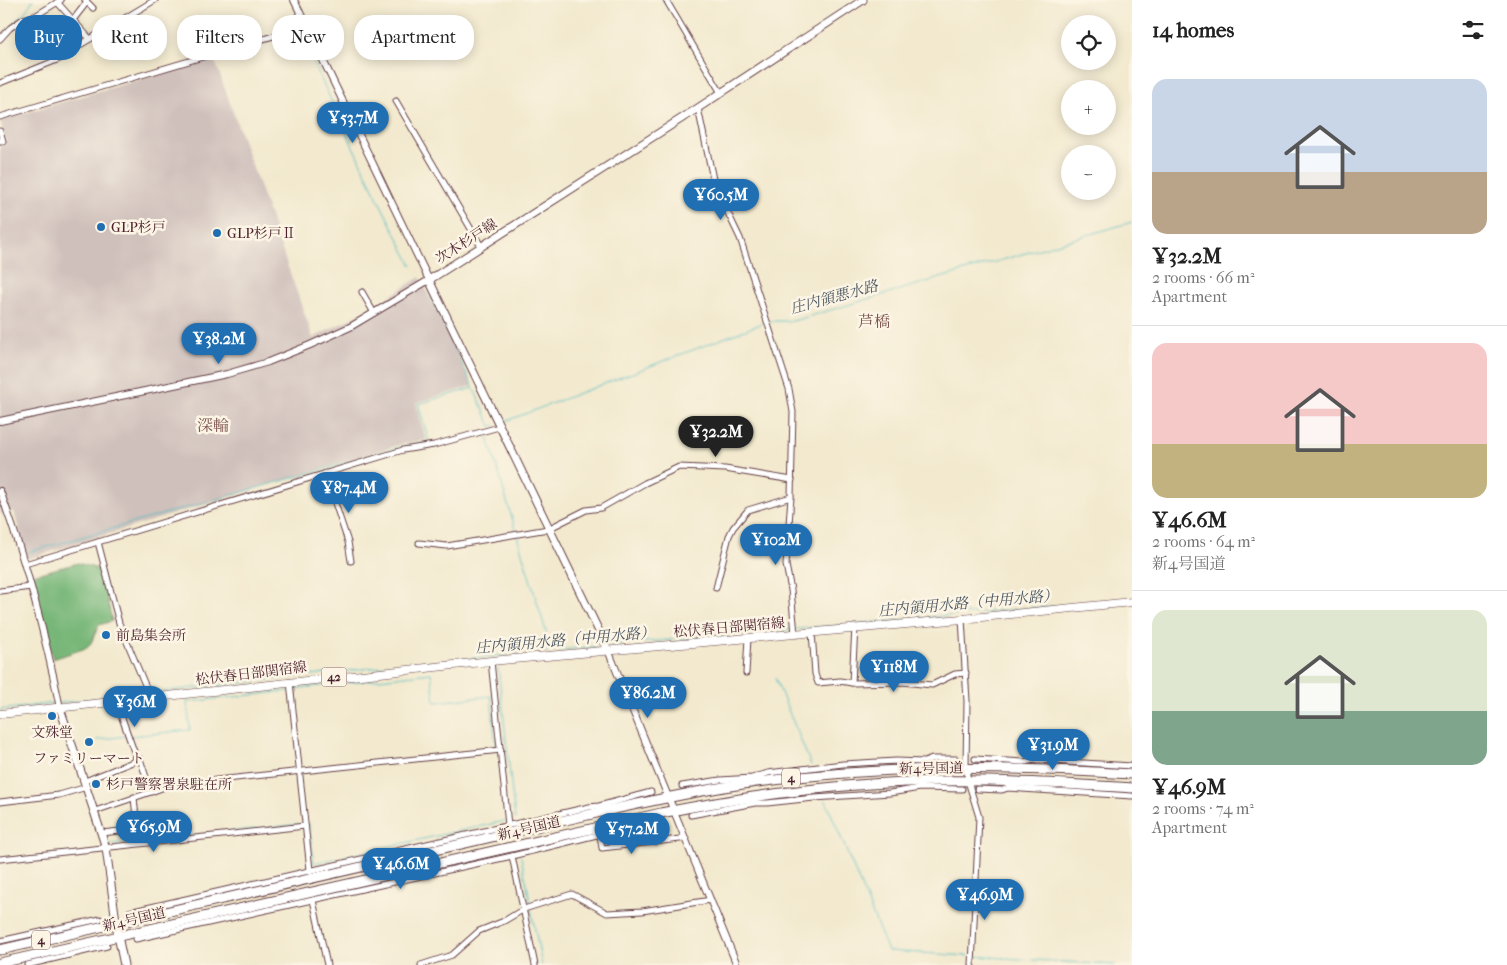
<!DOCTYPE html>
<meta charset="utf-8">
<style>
:root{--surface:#fff;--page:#f6f6f6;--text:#222;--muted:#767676;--line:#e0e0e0;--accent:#1f6fb2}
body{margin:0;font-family:"IM FELL French Canon","Noto Serif JP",serif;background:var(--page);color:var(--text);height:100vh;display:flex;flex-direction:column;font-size:19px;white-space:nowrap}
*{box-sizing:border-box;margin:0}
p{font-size:16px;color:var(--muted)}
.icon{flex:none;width:28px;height:28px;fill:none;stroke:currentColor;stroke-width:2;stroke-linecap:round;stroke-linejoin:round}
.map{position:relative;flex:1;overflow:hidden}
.side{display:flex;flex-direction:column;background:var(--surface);width:375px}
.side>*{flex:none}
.guide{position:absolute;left:15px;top:15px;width:475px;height:45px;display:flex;gap:10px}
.controls{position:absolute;left:1061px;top:15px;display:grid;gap:10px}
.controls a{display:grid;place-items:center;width:55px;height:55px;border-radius:50%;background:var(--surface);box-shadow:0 2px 12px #0003;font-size:25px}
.price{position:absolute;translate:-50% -42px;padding:0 11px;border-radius:18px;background:var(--accent);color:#fff;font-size:16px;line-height:32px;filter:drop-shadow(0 1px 2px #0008)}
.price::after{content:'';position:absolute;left:50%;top:30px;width:15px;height:11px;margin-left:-8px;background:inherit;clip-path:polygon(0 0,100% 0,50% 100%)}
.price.selected{background:#222;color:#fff}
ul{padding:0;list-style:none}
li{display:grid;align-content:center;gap:10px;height:265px;padding:0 20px}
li+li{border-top:1px solid var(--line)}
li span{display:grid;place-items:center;height:155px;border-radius:15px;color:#555}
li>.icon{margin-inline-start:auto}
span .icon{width:90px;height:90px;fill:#fffc;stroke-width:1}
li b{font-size:21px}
h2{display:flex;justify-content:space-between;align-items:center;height:60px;padding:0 20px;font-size:21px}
.tag{padding:0 18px;border-radius:20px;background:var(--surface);box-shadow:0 2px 12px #0003;font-size:18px;line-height:45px}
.tag.selected{background:var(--accent);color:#fff}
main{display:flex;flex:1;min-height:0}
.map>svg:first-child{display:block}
.industrial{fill:#cfc0bb}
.forest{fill:#76b677;stroke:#606a51}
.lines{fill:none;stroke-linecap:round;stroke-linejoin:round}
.stream{stroke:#4dbcc3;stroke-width:1}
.minor-casing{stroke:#633d43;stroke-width:7}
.tertiary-casing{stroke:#633d43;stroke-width:8}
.secondary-casing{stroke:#633d43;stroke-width:9}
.primary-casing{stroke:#633d43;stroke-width:9}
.trunk-casing{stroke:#633d43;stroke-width:11}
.minor{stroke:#fff;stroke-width:5}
.tertiary{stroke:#fff;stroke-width:6}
.secondary{stroke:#fff;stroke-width:7}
.primary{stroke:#fff;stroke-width:8}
.trunk{stroke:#fff;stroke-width:9}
.poi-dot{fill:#1f6fb2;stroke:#fcf5e5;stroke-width:2}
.labels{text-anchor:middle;stroke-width:5;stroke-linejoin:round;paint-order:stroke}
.shield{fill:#fcf5e5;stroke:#7f5f63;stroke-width:1}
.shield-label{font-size:12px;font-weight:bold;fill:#4a1f2b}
.poi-label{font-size:14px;fill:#4a1f2b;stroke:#fcf5e5;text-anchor:start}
.street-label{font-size:14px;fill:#4a1f2b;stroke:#fcf5e5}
.water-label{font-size:15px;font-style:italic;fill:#4b5660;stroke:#fcf5e5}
.quarter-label{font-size:16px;fill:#7d544e;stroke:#fcf5e5}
</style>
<main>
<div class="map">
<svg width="1132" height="965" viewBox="0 0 1132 965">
<rect width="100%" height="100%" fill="#fcf5e5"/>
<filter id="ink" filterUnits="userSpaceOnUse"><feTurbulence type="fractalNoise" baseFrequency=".02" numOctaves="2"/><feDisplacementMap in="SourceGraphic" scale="10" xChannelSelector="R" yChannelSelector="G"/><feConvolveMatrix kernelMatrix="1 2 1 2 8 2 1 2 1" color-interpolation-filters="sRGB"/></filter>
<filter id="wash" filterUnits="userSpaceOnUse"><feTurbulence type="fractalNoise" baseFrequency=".0096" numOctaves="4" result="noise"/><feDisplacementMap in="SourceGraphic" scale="20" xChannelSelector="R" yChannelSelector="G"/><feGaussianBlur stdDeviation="1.12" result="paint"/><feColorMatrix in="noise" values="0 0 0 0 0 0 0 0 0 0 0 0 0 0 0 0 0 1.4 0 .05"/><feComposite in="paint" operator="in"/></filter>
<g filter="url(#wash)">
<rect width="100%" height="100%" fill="#f2e9ce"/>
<path class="industrial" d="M214,58L313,338L368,310L420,277L472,386L416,403L426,440L402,444L27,559L14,511L0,514V144L6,141L0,120Z"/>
<path class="forest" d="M78,563L101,570L112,621L99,625L91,643L86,648L53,659L32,575Z"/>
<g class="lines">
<g class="stream">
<path d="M14,22L23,15L33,0"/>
<path d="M299,32L374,191L412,266"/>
<path d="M431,297L491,426L495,425"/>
<path d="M770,321H793L1132,222"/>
<path d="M501,423L766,322"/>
<path d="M487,434L516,532"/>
<path d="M517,536L551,648"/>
<path d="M29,552L402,447L429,442L418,404L473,388"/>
<path d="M797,629L1057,606"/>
<path d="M610,645L793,629"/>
<path d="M498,667L515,819"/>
<path d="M775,678L811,765"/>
<path d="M293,689L431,673L435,702L491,696L496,747"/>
<path d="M150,693L399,665L603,646"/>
<path d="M60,703L146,693"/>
<path d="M0,710L56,703"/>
<path d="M130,736L190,730L187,702L289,691"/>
<path d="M97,740L126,736"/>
<path d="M825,799L888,951L969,956"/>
<path d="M309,823L314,863L505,821"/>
<path d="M110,844L302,824"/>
<path d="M521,857L531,905"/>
<path d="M531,909L542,965"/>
<path d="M973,956L1115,965"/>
</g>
</g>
</g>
<g filter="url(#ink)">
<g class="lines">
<defs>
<g id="minor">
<path d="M85,0L93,8"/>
<path d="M666,0L721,93"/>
<path d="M57,2L90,39"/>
<path d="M73,20L87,2"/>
<path d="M0,39L10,28L23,19L35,16L61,0"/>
<path d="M0,83L67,56L80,45L155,0"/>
<path d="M396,101L481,246"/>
<path d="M698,108L714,184L740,238L789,389L793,412L791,497L786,565L791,590L795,634"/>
<path d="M0,117L307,26"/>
<path d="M0,131L3,141H0"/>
<path d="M362,292L374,313"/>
<path d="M325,473L348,542L351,561"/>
<path d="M98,542L119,623L148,692V698"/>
<path d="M419,543L447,546L548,529L586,510L601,508L645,483L679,467L725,469L792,480"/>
<path d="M25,564L403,450L434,445L499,427"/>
<path d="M716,588L729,536L733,528L748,510L791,497"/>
<path d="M0,591L31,587"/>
<path d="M962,619L967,701L966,767L968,781L979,817L972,965"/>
<path d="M812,632L815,674L818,683L840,681L852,683L902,682L932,685L955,674L966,673"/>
<path d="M491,661L508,825"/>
<path d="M746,673L748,638"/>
<path d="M290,682L310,870"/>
<path d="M852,683L855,627"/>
<path d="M116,701L137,760"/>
<path d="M975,759L1024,762L1035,760L1132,766"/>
<path d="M85,781L140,759L151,792L95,811"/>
<path d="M682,786L720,780L752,778L768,773L843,764L896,761L924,762L932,759H956"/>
<path d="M977,789L1002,790L1008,788L1132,796"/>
<path d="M151,792L170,785L501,750"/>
<path d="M0,802L59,795L87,787"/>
<path d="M691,815L755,803H767L814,798L890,793L920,788L962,789"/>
<path d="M102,833L137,829L134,797"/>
<path d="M600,835L602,848L680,839L684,837"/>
<path d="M512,856L535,965"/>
<path d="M0,859L305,826"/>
<path d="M313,900L327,965"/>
<path d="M129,912L589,807L599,806L651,792"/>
<path d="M136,939L512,856L645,823L661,821"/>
<path d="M0,941L100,919"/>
<path d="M27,965L107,946"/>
<path d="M421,965L452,955L479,931L504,921L524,909L572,894L607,913L642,911L711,900"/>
</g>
<g id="tertiary">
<path d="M0,421L227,374L268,362L310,345L350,327L429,280L294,0"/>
<path d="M0,491C26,561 45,634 60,708"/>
<path d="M608,650L737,965"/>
</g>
<g id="secondary">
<path d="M608,650L429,280L698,108L863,0"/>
<path d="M60,708L106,848L118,936L124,965"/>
</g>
<path id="primary" d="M0,714L491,661L962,619L1132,602"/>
<g id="trunk">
<path d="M0,950L583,816C636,804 689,792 743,784C873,765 1001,766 1132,774"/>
<path d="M0,963L661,813C751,795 843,783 935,781C1001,780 1066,784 1132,788"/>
</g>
</defs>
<use href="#minor" class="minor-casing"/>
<use href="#tertiary" class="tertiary-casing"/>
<use href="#secondary" class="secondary-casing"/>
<use href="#primary" class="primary-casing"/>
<use href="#trunk" class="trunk-casing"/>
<use href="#minor" class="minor"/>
<use href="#tertiary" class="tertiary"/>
<use href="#secondary" class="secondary"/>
<use href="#primary" class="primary"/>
<use href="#trunk" class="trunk"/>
</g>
</g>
<g class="poi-dot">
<circle cx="101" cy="227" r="5"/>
<circle cx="217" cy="233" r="5"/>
<circle cx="106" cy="635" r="5"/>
<circle cx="52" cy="716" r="5"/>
<circle cx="89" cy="742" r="5"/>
<circle cx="96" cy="784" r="5"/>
</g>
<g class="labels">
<g class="shield">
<rect x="321.5" y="667.5" width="25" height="19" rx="4"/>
<rect x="782" y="768.5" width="18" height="19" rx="4"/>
<rect x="32" y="930.5" width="18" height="19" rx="4"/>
</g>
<g class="shield-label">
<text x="334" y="681">42</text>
<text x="791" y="782">4</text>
<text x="41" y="944">4</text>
</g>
<g class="poi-label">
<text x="111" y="232">GLP杉戸</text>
<text x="227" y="238">GLP杉戸Ⅱ</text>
<text x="116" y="640">前島集会所</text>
<text x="52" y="737" text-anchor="middle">文殊堂</text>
<text x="89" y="763" text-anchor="middle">ファミリーマート</text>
<text x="106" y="789">杉戸警察署泉駐在所</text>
</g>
<g class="street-label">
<text transform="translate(466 241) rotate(-33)" y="5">次木杉戸線</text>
<text transform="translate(729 627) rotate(-5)" y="5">松伏春日部関宿線</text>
<text transform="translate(251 673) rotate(-7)" y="5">松伏春日部関宿線</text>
<text transform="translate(931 768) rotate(-1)" y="5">新4号国道</text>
<text transform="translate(529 828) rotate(-13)" y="5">新4号国道</text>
<text transform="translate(134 919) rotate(-13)" y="5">新4号国道</text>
</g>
<g class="water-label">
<text transform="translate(834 297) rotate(-15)" y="5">庄内領悪水路</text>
<text transform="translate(968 603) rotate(-5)" y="5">庄内領用水路（中用水路）</text>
<text transform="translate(565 640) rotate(-5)" y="5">庄内領用水路（中用水路）</text>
</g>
<g class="quarter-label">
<text x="874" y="327">芦橋</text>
<text x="213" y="431">深輪</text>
</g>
</g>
</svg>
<div class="controls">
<a><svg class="icon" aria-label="locate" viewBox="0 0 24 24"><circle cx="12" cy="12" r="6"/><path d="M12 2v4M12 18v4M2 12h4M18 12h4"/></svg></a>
<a>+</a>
<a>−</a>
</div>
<b class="price" style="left:353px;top:144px">¥53.7M</b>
<b class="price" style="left:721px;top:221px">¥60.5M</b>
<b class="price" style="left:219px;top:365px">¥38.2M</b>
<b class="price selected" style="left:716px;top:458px">¥32.2M</b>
<b class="price" style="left:349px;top:514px">¥87.4M</b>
<b class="price" style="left:776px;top:566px">¥102M</b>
<b class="price" style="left:894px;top:693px">¥118M</b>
<b class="price" style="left:648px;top:719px">¥86.2M</b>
<b class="price" style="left:135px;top:728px">¥36M</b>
<b class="price" style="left:1053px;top:771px">¥31.9M</b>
<b class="price" style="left:154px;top:853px">¥65.9M</b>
<b class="price" style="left:632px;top:855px">¥57.2M</b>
<b class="price" style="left:401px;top:890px">¥46.6M</b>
<b class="price" style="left:985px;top:921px">¥46.9M</b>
<div class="guide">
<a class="tag selected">Buy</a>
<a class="tag">Rent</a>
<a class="tag">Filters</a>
<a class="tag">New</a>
<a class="tag">Apartment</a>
</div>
</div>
<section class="side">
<h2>14 homes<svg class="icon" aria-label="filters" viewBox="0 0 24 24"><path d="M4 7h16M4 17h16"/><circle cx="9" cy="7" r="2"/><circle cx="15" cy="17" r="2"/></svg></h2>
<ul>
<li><span style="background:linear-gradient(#c9d6e8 60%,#b9a48a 0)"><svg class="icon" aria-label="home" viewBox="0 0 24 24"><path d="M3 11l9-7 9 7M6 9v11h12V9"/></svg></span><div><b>¥32.2M</b><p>2 rooms · 66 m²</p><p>Apartment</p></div></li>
<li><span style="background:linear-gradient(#f6c9c9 65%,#c2b280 0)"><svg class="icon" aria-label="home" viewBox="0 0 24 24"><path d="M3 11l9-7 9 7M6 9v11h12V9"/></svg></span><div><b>¥46.6M</b><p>2 rooms · 64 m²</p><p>新4号国道</p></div></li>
<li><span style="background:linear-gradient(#dfe7d0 65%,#7fa58c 0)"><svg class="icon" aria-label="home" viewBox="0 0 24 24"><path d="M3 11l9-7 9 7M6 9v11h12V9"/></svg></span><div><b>¥46.9M</b><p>2 rooms · 74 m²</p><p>Apartment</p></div></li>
</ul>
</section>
</main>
